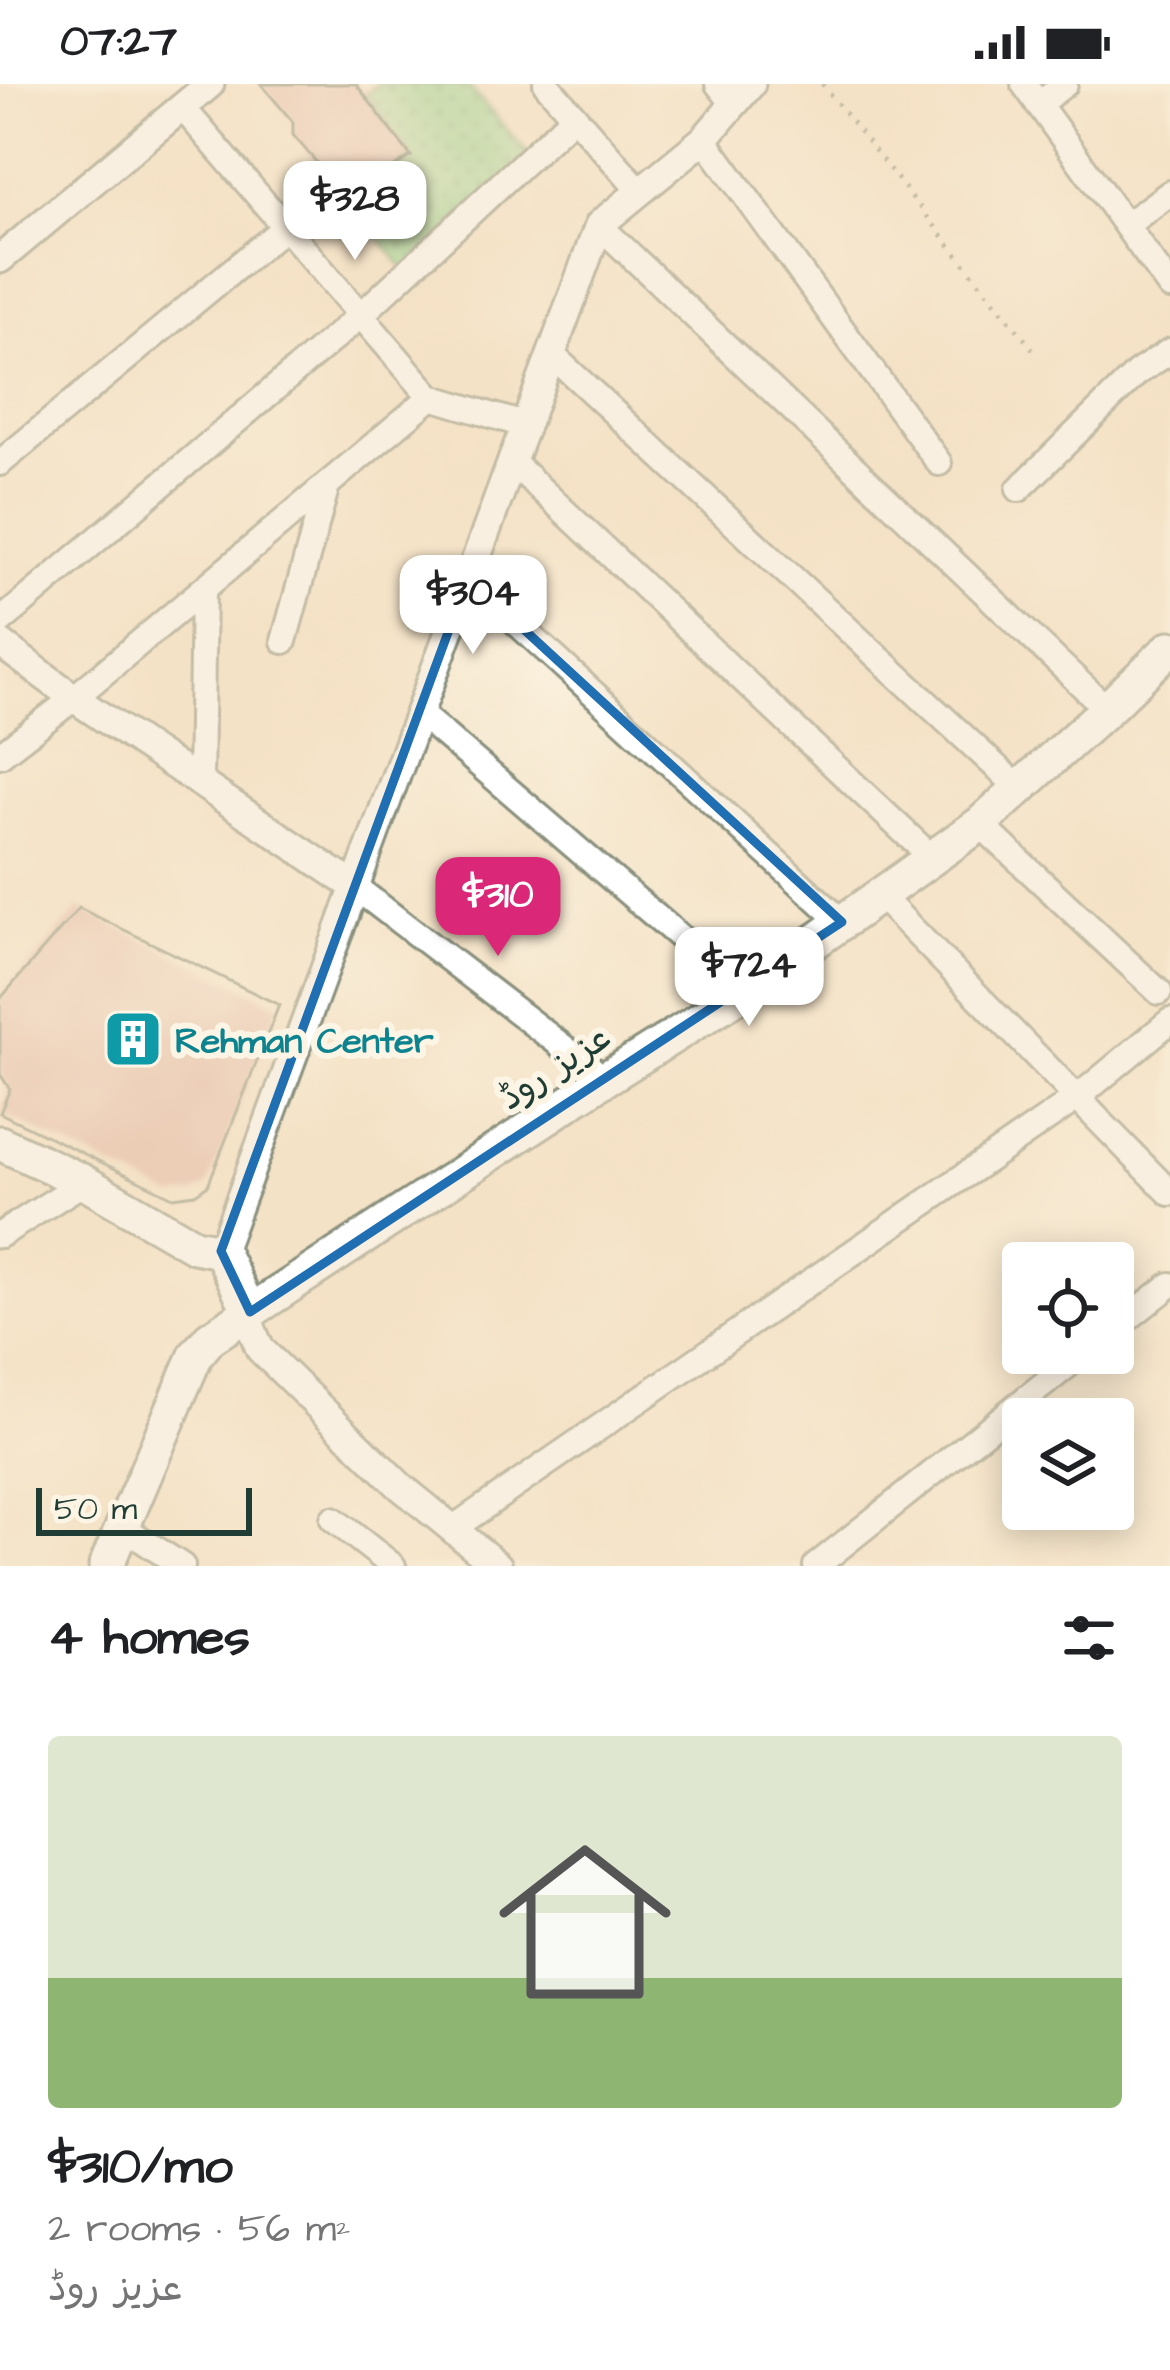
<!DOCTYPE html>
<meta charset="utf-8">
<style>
:root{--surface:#fff;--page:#f6f6f6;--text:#202124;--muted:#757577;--line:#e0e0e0;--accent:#db2777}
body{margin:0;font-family:"Architects Daughter","Playpen Sans Arabic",sans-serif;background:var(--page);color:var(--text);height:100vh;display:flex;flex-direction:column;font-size:45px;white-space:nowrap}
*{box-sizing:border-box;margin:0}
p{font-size:39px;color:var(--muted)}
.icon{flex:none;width:66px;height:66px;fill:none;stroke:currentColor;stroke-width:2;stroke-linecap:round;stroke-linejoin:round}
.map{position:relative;height:1482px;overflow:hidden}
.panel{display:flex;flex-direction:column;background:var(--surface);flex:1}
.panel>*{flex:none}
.buttons{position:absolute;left:1002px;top:1158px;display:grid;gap:24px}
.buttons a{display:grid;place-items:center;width:132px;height:132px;border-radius:12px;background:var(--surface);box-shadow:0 6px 30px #0003;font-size:60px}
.scale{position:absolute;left:36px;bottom:30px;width:216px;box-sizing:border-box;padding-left:12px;border:6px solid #1f3d34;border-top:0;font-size:33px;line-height:42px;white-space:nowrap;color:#1f3d34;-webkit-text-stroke:9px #fcf5e5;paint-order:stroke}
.price{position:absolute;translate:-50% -102px;padding:0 27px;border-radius:24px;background:#fff;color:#222;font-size:39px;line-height:78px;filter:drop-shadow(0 3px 6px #0008)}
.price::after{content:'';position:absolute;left:50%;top:72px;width:36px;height:27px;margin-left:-18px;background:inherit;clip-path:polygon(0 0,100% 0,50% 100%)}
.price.on{background:var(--accent);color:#fff}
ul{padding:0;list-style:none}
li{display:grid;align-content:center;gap:24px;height:636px;padding:0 48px}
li+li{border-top:3px solid var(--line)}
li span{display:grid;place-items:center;height:372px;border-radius:12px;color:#555}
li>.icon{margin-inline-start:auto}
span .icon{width:216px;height:216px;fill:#fffc;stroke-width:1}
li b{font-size:51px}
h2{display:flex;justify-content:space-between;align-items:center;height:144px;padding:0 48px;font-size:51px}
.status{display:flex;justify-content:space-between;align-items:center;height:84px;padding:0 60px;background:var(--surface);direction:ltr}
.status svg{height:33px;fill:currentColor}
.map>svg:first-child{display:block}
.park{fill:url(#park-dots);stroke:#578860;stroke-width:3}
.building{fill:#e1b1a0}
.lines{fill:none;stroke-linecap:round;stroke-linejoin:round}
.minor-casing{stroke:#8a907d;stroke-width:30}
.tertiary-casing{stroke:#8a907d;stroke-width:33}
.secondary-casing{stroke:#8a907d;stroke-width:39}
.path{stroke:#8a907d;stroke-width:4.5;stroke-dasharray:3 9;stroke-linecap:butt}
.minor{stroke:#fff;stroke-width:24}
.tertiary{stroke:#fff;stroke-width:27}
.secondary{stroke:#fff;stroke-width:33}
.marked{fill:none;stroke:#1f6fb2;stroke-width:9;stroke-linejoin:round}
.labels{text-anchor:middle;stroke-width:12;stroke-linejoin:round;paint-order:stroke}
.culture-label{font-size:36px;font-weight:bold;fill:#0d838f;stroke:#fcf5e5;text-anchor:start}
.street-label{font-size:36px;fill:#1f3d34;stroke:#fcf5e5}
</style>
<div class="status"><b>07:27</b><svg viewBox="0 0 49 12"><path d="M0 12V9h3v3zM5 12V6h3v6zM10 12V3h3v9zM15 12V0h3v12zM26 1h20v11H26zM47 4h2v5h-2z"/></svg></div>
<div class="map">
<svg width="1170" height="1482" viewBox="0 0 1170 1482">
<defs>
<pattern id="park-dots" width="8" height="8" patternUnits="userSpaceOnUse" patternTransform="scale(3)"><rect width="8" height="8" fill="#8fd28b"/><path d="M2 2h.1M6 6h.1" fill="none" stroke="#74ac72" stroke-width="1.8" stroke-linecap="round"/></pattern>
</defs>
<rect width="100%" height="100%" fill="#fcf5e5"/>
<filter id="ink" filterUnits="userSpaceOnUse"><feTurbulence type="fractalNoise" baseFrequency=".00833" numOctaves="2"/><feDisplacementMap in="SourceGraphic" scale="24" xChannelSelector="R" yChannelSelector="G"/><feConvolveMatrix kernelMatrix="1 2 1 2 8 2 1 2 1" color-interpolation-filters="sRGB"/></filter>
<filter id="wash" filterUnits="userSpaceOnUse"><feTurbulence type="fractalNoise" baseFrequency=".004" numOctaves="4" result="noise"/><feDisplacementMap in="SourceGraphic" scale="48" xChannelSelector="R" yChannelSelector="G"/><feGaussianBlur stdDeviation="2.7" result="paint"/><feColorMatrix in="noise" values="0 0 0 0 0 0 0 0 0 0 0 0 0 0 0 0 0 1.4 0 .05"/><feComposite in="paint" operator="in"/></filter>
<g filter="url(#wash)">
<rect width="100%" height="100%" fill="#f4e2c6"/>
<path class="park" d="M377,0H466L531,73L407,188L347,114L411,72L365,11Z"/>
<g id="blocks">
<g class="building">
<path d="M261,0H356L411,72L347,114L293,51V38Z"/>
<path d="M79,824L279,921L208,1101L195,1110L173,1113L0,1029L10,1005L0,990V915Z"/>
</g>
</g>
</g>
<g filter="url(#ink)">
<use href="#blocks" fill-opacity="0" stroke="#8a907d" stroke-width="3"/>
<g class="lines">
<defs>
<g id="minor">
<path d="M546,0L640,107"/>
<path d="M718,0L734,20"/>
<path d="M1024,0L1170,203"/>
<path d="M1038,20L1065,0"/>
<path d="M182,23L431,313L524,341"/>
<path d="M704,55L939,379"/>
<path d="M599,141L1107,625"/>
<path d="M1126,141L1170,109"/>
<path d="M551,270L1019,704"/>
<path d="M511,377L932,774"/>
<path d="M0,379L285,143"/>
<path d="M1019,405L1137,289L1170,267"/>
<path d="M468,494L842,838"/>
<path d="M0,538L361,231L574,32"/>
<path d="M284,557L327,401"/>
<path d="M419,629L744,908"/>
<path d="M0,671L74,614L431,313"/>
<path d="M200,699L203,506"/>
<path d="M980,740L1159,908"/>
<path d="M355,803L605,995"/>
<path d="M880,812L1170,1109"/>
<path d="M0,1151L84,1098"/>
<path d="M1113,1246L1170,1201"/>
<path d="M333,1435L393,1482"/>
<path d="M124,1444L182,1482"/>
<path d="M452,1445L1077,1014L1170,937"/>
<path d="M816,1482L1083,1269"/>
</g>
<g id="tertiary">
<path d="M0,175L210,0"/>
<path d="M0,559L74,614L355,803"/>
<path d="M221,1167L599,141L704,55L751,0"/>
<path d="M250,1228L251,1243L260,1265L400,1402L498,1482"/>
</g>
<g id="secondary">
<path d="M0,1059L84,1098L194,1162L221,1167L250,1228"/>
<path d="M106,1482L186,1294L196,1271L210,1254L605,995L744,908L980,740L1107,625L1170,564"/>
</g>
</defs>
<use href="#minor" class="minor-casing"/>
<use href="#tertiary" class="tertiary-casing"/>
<use href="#secondary" class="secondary-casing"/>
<path class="path" d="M822,0L1034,267"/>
<use href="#minor" class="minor"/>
<use href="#tertiary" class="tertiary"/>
<use href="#secondary" class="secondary"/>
</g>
</g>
<path d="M0 0H1170V1482H0ZM468,494L842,838L250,1228L221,1167Z" fill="#f4e2c6" fill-opacity=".55" fill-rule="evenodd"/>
<path class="marked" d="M468,494L842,838L250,1228L221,1167Z"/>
<defs>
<symbol id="building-square" viewBox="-11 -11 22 22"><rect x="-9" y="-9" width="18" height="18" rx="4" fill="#0f9aa8" stroke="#fcf5e5"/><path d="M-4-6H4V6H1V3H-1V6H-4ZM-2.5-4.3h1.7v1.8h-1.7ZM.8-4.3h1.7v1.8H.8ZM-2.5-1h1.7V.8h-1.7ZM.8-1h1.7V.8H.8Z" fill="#fff"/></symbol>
</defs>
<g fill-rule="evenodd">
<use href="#building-square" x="100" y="922" width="66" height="66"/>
</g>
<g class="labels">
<g class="culture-label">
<text x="175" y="968">Rehman Center</text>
</g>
<g class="street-label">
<text transform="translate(554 982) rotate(-33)" y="13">عزیز روڈ</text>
</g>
</g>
</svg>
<div class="buttons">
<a><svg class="icon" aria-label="locate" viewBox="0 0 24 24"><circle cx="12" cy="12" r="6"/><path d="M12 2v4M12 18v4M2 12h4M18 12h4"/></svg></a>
<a><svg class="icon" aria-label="layers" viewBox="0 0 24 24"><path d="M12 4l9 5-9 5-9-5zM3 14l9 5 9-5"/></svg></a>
</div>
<div class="scale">50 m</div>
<b class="price" style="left:355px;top:179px">$328</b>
<b class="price" style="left:473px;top:573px">$304</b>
<b class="price on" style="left:498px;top:875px">$310</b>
<b class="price" style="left:749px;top:945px">$724</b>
</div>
<section class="panel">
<h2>4 homes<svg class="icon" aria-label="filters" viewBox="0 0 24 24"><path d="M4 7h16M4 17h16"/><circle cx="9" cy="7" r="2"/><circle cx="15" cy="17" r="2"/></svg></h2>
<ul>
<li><span style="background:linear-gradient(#dfe7d0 65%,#8fb573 0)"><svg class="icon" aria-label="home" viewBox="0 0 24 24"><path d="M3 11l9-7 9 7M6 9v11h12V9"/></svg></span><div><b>$310/mo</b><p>2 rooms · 56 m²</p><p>عزیز روڈ</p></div></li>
</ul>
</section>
